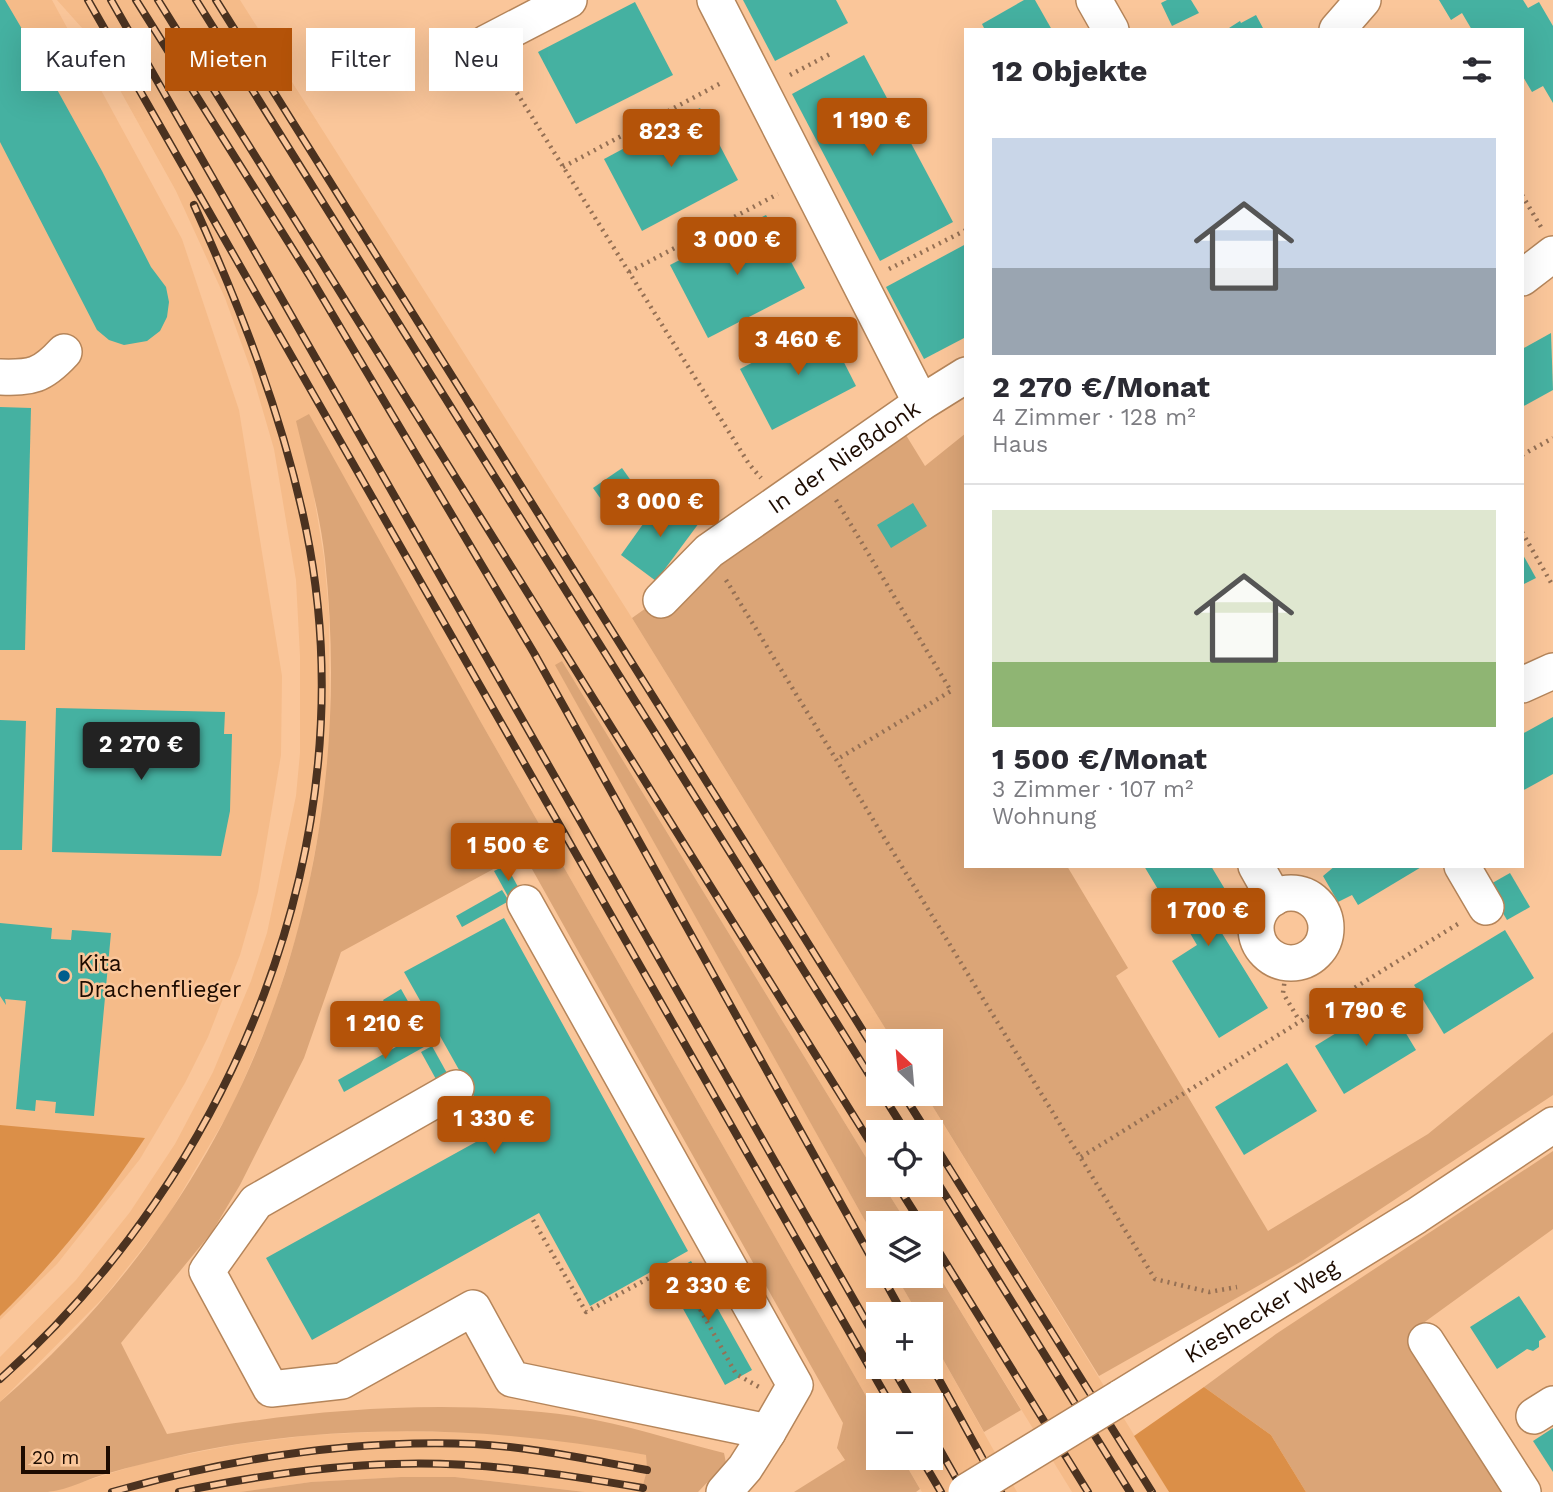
<!DOCTYPE html>
<html lang="de">
<meta charset="utf-8">
<style>
:root{--surface:#fff;--page:#f7f7f7;--text:#2b2b33;--muted:#7c7c81;--line:#e1e1e2;--accent:#b45309}
body{margin:0;font-family:"Work Sans",sans-serif;background:var(--page);color:var(--text);height:100vh;display:flex;flex-direction:column;font-size:26px;white-space:nowrap}
*{box-sizing:border-box;margin:0}
p{font-size:23px;color:var(--muted)}
.icon{flex:none;width:38px;height:38px;fill:none;stroke:currentColor;stroke-width:2;stroke-linecap:round;stroke-linejoin:round}
.map{position:relative;flex:1;overflow:hidden}
.panel{position:absolute;left:964px;top:28px;width:560px;height:840px;display:flex;flex-direction:column;background:var(--surface);border-radius:0px;box-shadow:0 7px 28px #0002}
.panel>*{flex:none}
.banner{position:absolute;left:21px;top:28px;width:665px;height:63px;display:flex;gap:14px}
.needle{width:46px;rotate:334deg}
.buttons{position:absolute;left:866px;top:1029px;display:grid;gap:14px}
.buttons a{display:grid;place-items:center;width:77px;height:77px;border-radius:0px;background:var(--surface);box-shadow:0 7px 28px #0002;font-size:35px}
.scale{position:absolute;left:21px;bottom:18px;width:89px;box-sizing:border-box;padding-left:7px;border:4px solid #1d0b00;border-top:0;font-size:19px;line-height:24px;white-space:nowrap;color:#1d0b00;-webkit-text-stroke:5px #fac69a;paint-order:stroke}
.price{position:absolute;translate:-50% -60px;padding:0 16px;border-radius:7px;background:var(--accent);color:#fff;font-size:23px;line-height:46px;filter:drop-shadow(0 2px 4px #0008)}
.price::after{content:'';position:absolute;left:50%;top:42px;width:21px;height:16px;margin-left:-10px;background:inherit;clip-path:polygon(0 0,100% 0,50% 100%)}
.price.active{background:#222;color:#fff}
ul{padding:0;list-style:none}
li{display:grid;align-content:center;gap:14px;height:371px;padding:0 28px}
li+li{border-top:2px solid var(--line)}
li span{display:grid;place-items:center;height:217px;border-radius:0px;color:#555}
li>.icon{margin-inline-start:auto}
span .icon{width:126px;height:126px;fill:#fffc;stroke-width:1}
li b{font-size:30px}
h2{display:flex;justify-content:space-between;align-items:center;height:84px;padding:0 28px;font-size:30px}
.tag{padding:0 24px;border-radius:0px;background:var(--surface);box-shadow:0 7px 28px #0002;font-size:24px;line-height:63px}
.tag.active{background:var(--accent);color:#fff}
.map>svg:first-child{display:block}
.built{fill:#f5bb89}
.green{fill:#dba577}
.forest{fill:#db8f48}
.building{fill:#45b1a1}
.lines{fill:none;stroke-linecap:round;stroke-linejoin:round}
.minor-casing{stroke:#b5855a;stroke-width:38}
.path{stroke:#957054;stroke-width:4.5;stroke-dasharray:2 5;stroke-linecap:butt}
.minor{stroke:#fff;stroke-width:35}
.rail-casing{stroke:#4b3220;stroke-width:8}
.rail{stroke:#fac69a;stroke-width:5;stroke-dasharray:16;stroke-linecap:butt}
.minor-bridge-casing{stroke:#b5855a;stroke-width:38;stroke-linecap:butt}
.minor-bridge{stroke:#fff;stroke-width:35}
.poi-dot{fill:#005d8d;stroke:#fac69a;stroke-width:2.5}
.labels{text-anchor:middle;stroke-width:5;stroke-linejoin:round;paint-order:stroke}
.street-label{font-size:23px;fill:#1d0b00;stroke:#fac69a}
.poi-label{font-size:23px;fill:#1d0b00;stroke:#fac69a;text-anchor:start}
</style>
<div class="map">
<svg width="1553" height="1492" viewBox="0 0 1553 1492">
<rect width="100%" height="100%" fill="#fac69a"/>
<g class="built">
<path d="M0,0H52L182,239L239,410L282,676L281,755L258,892L240,955L208,1037L185,1083L140,1159L57,1264L0,1320Z"/>
<path d="M57,0H240L632,618L893,1041H878V1094H925L1169,1492H1072L931,1263V1223H907L883,1185H931V1132H878V1177L562,661L556,666L878,1244V1276H896L918,1314H878V1367H931V1338L1017,1492H922L902,1458H931V1405H878V1417L478,717L314,497L324,557L329,614L330,731L327,788L303,915L272,1014L232,1107L166,1219L105,1296L0,1402V1357L76,1280L130,1212L175,1144L213,1072L251,981L267,933L296,796L300,753V656L296,580L274,449L251,370L225,298L176,191L91,38Z"/>
<path d="M394,1431L487,1433L590,1444L646,1455L647,1470L641,1492H585L455,1477H401L311,1482L240,1492H50L147,1462L239,1444L312,1435Z"/>
</g>
<g class="green">
<path d="M309,414L478,717L878,1417V1458H902L920,1489L916,1492H794L845,1460L837,1448L843,1423L523,853L341,952L304,1058L240,1185L212,1232L121,1343L167,1434C301,1411 438,1397 574,1416C625,1424 675,1441 724,1453L726,1463L698,1492H641L647,1470L646,1455C510,1429 375,1423 238,1444C195,1451 151,1461 109,1473C89,1478 68,1490 48,1492C32,1492 16,1492 0,1492V1402C248,1189 359,882 325,559C320,513 307,467 296,421Z"/>
<path d="M901,427L925,466L966,433V866H1067L1128,968L1116,976L1268,1231L1428,1134L1553,1032V1095L1302,1261L1099,1376L925,1094H931V1041H893L632,618Z"/>
<path d="M562,661L878,1177V1185H883L907,1223H878V1244L555,665Z"/>
<path d="M1553,1151V1229L1422,1324L1530,1492H1306L1271,1435L1204,1387L1276,1334Z"/>
<path d="M931,1263L1021,1410L984,1432L931,1338V1314H918L896,1276H931Z"/>
<path d="M401,1477H455L585,1492H240L311,1482Z"/>
</g>
<g class="forest">
<path d="M0,1125L145,1138C100,1206 58,1259 0,1316Z"/>
<path d="M1204,1387L1271,1435L1306,1492H1169L1134,1436Z"/>
</g>
<g class="building">
<path d="M0,0H5L49,75L102,171L151,267L166,287L169,302L167,317L160,331L147,341L124,345L109,340L97,330L0,142Z"/>
<path d="M743,0H836L848,23L775,61Z"/>
<path d="M1024,0H1035L1052,30H985L982,24Z"/>
<path d="M1167,0H1191L1199,13L1172,26L1161,3Z"/>
<path d="M1439,0H1523L1528,8L1539,2L1553,26V103L1543,86L1532,92L1522,75V30H1472L1462,13L1451,20Z"/>
<path d="M635,2L673,75L576,124L538,52Z"/>
<path d="M1256,15L1264,30L1229,28L1240,21L1241,23Z"/>
<path d="M864,55L953,222L880,261L792,94Z"/>
<path d="M700,108L738,180L642,231L604,159Z"/>
<path d="M766,215L805,288L708,338L670,265Z"/>
<path d="M966,244V337L924,359L886,287Z"/>
<path d="M825,325L856,386L772,430L740,369Z"/>
<path d="M1551,333L1553,390L1522,407V349Z"/>
<path d="M0,407L31,408L25,650H0Z"/>
<path d="M622,468L639,492L611,513L593,488Z"/>
<path d="M663,496L699,523L656,581L621,555Z"/>
<path d="M913,503L927,526L891,548L877,525Z"/>
<path d="M1522,553L1536,578L1522,585Z"/>
<path d="M56,708L225,712L224,734H232L230,811L221,856L52,852Z"/>
<path d="M1553,717V774L1522,791V734Z"/>
<path d="M0,720L26,721L22,850H0Z"/>
<path d="M506,865L522,894L510,900L494,871Z"/>
<path d="M1144,866H1211L1229,896L1207,909L1268,1008L1219,1038L1172,961L1197,945L1184,923L1180,926Z"/>
<path d="M1335,866H1423L1358,905L1352,895L1338,902L1323,876Z"/>
<path d="M1510,873L1530,907L1507,920L1487,886Z"/>
<path d="M502,890L509,901L462,927L456,916Z"/>
<path d="M504,918L688,1251L590,1306L539,1213L312,1340L266,1258L494,1132L404,972Z"/>
<path d="M0,923L52,928L51,939L71,940L72,930L111,933L94,1116L55,1113L56,1102L36,1100L35,1111L16,1109L26,1001L5,999L6,1005L0,996Z"/>
<path d="M1505,930L1534,978L1444,1034L1414,985Z"/>
<path d="M401,989L414,1012L373,1035L366,1023L389,1010L383,1000Z"/>
<path d="M1387,1002L1416,1050L1344,1094L1315,1046Z"/>
<path d="M424,1031L431,1043L344,1092L338,1080Z"/>
<path d="M432,1046L448,1075L437,1081L421,1052Z"/>
<path d="M1287,1063L1317,1111L1244,1155L1215,1107Z"/>
<path d="M691,1261L752,1370L725,1385L665,1276Z"/>
<path d="M1519,1296L1546,1337L1539,1341V1347L1533,1351L1527,1349L1497,1369L1470,1327Z"/>
<path d="M1553,1428V1472L1533,1441Z"/>
</g>
<g class="lines">
<defs>
<g id="minor">
<path d="M715,0L921,403"/>
<path d="M1094,0L1111,30"/>
<path d="M1337,30L1363,0"/>
<path d="M486,43L569,0"/>
<path d="M1522,278L1553,254"/>
<path d="M0,377C32,378 42,376 64,352"/>
<path id="s1" d="M661,600L709,551L921,403L966,375"/>
<path d="M1522,685L1553,671"/>
<path d="M1256,866L1274,898"/>
<path d="M1462,866L1486,907"/>
<circle cx="1291" cy="928" r="35"/>
<path d="M525,903L795,1385L768,1432"/>
<path d="M456,1088L256,1202L207,1271L271,1389L342,1381L473,1308L512,1379L768,1432L745,1468L724,1492"/>
<path d="M1426,1341L1523,1492"/>
<path id="s2" d="M1120,1398L1416,1216L1553,1125"/>
<path d="M1534,1416L1553,1404"/>
</g>
</defs>
<use href="#minor" class="minor-casing"/>
<g class="path">
<path d="M502,69L749,464L761,478"/>
<path d="M790,75L832,53"/>
<path d="M563,167L721,83"/>
<path d="M1522,195L1541,227"/>
<path d="M889,269L966,230"/>
<path d="M629,272L778,194"/>
<path d="M1522,455L1553,438"/>
<path d="M836,500L951,691L836,760"/>
<path d="M1522,532L1553,586"/>
<path d="M726,580L1155,1279L1209,1292L1237,1287"/>
<path d="M1287,963L1283,993L1299,1020"/>
<path d="M1081,1157L1461,922"/>
<path d="M533,1220L586,1312L675,1264L736,1374L759,1387"/>
</g>
<use href="#minor" class="minor"/>
<defs>
<g id="rail">
<path d="M88,0L891,1405"/>
<path d="M111,0L878,1342"/>
<path d="M136,0L309,275L534,653L878,1270"/>
<path d="M158,0L878,1155"/>
<path d="M196,0L878,1089"/>
<path d="M216,0L878,1055"/>
<path d="M882,1094L906,1132"/>
<path d="M903,1094L927,1132"/>
<path d="M931,1139L1152,1492"/>
<path d="M931,1172L1130,1492"/>
<path d="M897,1185L921,1223"/>
<path d="M931,1239L1088,1492"/>
<path d="M882,1276L903,1314"/>
<path d="M931,1365L1001,1492"/>
<path d="M892,1367L914,1405"/>
<path d="M0,1379C233,1172 370,840 306,529C283,417 241,309 194,205"/>
<path d="M931,1434L964,1492"/>
<path d="M921,1458L941,1492"/>
<path d="M112,1492C228,1459 353,1439 474,1444C532,1447 590,1460 647,1470"/>
<path d="M179,1492C250,1477 322,1466 395,1464C477,1461 562,1474 643,1488"/>
</g>
</defs>
<use href="#rail" class="rail-casing"/>
<use href="#rail" class="rail"/>
<defs>
<path id="minor-bridge" d="M966,1492L1120,1398"/>
</defs>
<use href="#minor-bridge" class="minor-bridge-casing"/>
<use href="#minor-bridge" class="minor-bridge"/>
</g>
<circle class="poi-dot" cx="64" cy="976" r="7"/>
<g class="labels">
<g class="street-label">
<text dy="8" stroke="none"><textPath href="#s1" startOffset="233">In der Nießdonk</textPath></text>
<text dy="8" stroke="none"><textPath href="#s2" startOffset="166">Kieshecker Weg</textPath></text>
</g>
<g class="poi-label">
<text x="78" y="971">Kita<tspan x="78" dy="26">Drachenflieger</tspan></text>
</g>
</g>
</svg>
<div class="buttons">
<a><svg class="needle" viewBox="-14 -14 28 28"><path d="M0-13l5 13h-10z" fill="#e53935"/><path d="M0 13l5-13h-10z" fill="#7c7c81"/></svg></a>
<a><svg class="icon" aria-label="locate" viewBox="0 0 24 24"><circle cx="12" cy="12" r="6"/><path d="M12 2v4M12 18v4M2 12h4M18 12h4"/></svg></a>
<a><svg class="icon" aria-label="layers" viewBox="0 0 24 24"><path d="M12 4l9 5-9 5-9-5zM3 14l9 5 9-5"/></svg></a>
<a>+</a>
<a>−</a>
</div>
<div class="scale">20 m</div>
<b class="price" style="left:872px;top:158px">1 190 €</b>
<b class="price" style="left:671px;top:169px">823 €</b>
<b class="price" style="left:737px;top:277px">3 000 €</b>
<b class="price" style="left:798px;top:377px">3 460 €</b>
<b class="price" style="left:660px;top:539px">3 000 €</b>
<b class="price active" style="left:141px;top:782px">2 270 €</b>
<b class="price" style="left:508px;top:883px">1 500 €</b>
<b class="price" style="left:1208px;top:948px">1 700 €</b>
<b class="price" style="left:1366px;top:1048px">1 790 €</b>
<b class="price" style="left:385px;top:1061px">1 210 €</b>
<b class="price" style="left:494px;top:1156px">1 330 €</b>
<b class="price" style="left:708px;top:1323px">2 330 €</b>
<div class="banner">
<a class="tag">Kaufen</a>
<a class="tag active">Mieten</a>
<a class="tag">Filter</a>
<a class="tag">Neu</a>
</div>
<section class="panel">
<h2>12 Objekte<svg class="icon" aria-label="filters" viewBox="0 0 24 24"><path d="M4 7h16M4 17h16"/><circle cx="9" cy="7" r="2"/><circle cx="15" cy="17" r="2"/></svg></h2>
<ul>
<li><span style="background:linear-gradient(#c9d6e8 60%,#9aa5b1 0)"><svg class="icon" aria-label="home" viewBox="0 0 24 24"><path d="M3 11l9-7 9 7M6 9v11h12V9"/></svg></span><div><b>2 270 €/Monat</b><p>4 Zimmer · 128 m²</p><p>Haus</p></div></li>
<li><span style="background:linear-gradient(#dfe7d0 70%,#8fb573 0)"><svg class="icon" aria-label="home" viewBox="0 0 24 24"><path d="M3 11l9-7 9 7M6 9v11h12V9"/></svg></span><div><b>1 500 €/Monat</b><p>3 Zimmer · 107 m²</p><p>Wohnung</p></div></li>
</ul>
</section>
</div>
